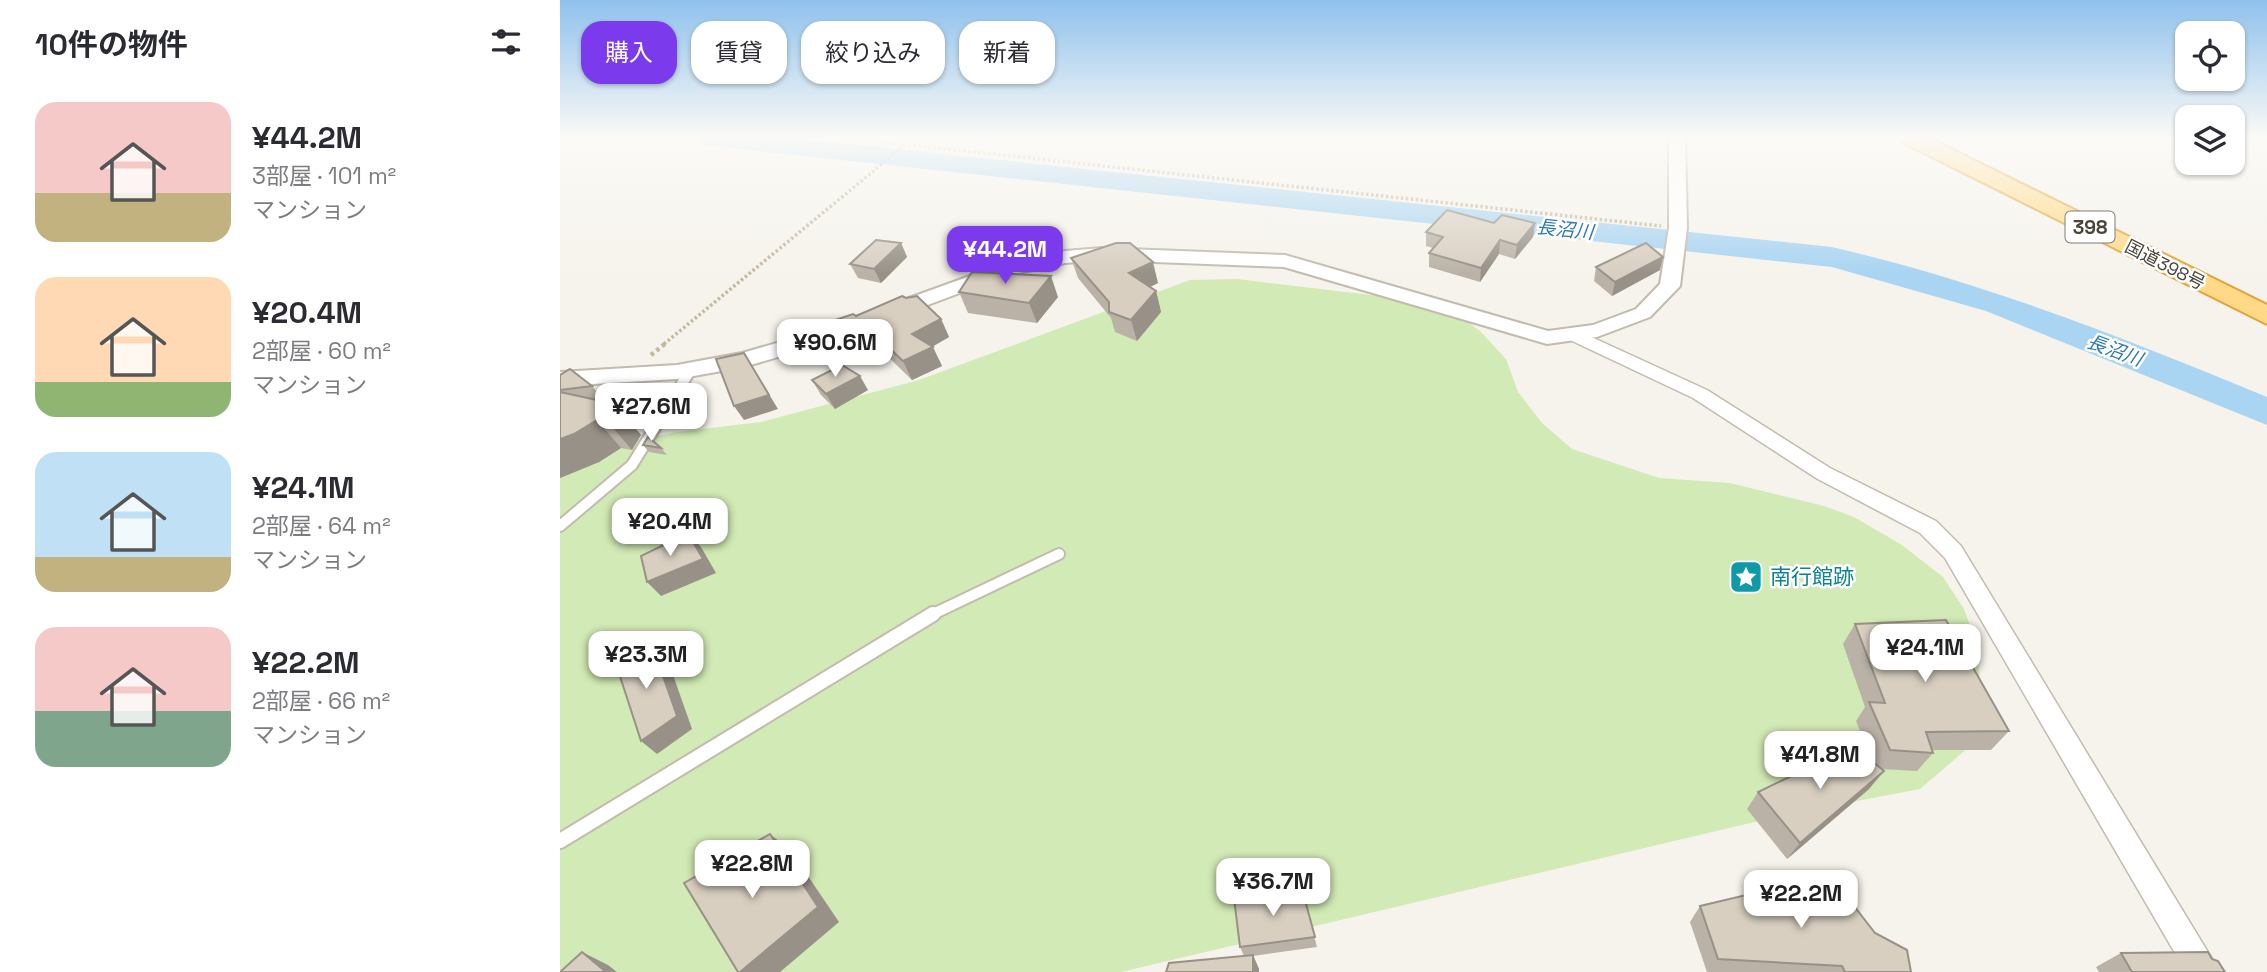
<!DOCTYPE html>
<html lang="ja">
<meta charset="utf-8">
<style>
:root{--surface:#fff;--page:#f7f7f7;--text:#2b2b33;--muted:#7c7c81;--accent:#7c3aed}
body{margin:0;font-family:"Space Grotesk","Noto Sans JP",sans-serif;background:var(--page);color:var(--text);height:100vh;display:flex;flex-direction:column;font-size:26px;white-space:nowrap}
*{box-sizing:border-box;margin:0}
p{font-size:23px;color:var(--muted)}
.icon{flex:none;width:38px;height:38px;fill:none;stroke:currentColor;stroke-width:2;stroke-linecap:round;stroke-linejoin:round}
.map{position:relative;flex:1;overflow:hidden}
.drawer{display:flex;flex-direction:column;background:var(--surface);width:560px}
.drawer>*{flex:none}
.banner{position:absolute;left:21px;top:21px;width:665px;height:63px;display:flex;gap:14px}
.fabs{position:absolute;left:1615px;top:21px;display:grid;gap:14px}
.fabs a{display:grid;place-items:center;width:70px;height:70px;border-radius:14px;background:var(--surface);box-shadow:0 2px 5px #0004;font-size:35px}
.price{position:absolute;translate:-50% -60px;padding:0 16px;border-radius:14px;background:#fff;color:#222;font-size:23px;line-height:46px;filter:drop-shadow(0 2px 4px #0008)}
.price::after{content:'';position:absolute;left:50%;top:42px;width:21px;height:16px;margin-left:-10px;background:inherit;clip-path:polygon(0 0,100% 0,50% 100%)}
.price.selected{background:var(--accent);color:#fff}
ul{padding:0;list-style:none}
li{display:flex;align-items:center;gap:21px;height:175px;padding:0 35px}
li span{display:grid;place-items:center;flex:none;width:196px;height:140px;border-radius:21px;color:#555}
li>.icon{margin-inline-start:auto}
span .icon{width:84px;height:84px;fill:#fffc;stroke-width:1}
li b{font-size:30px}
h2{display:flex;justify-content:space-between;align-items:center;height:84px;padding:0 35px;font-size:30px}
.pill{padding:0 24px;border-radius:21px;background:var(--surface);box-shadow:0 2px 5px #0004;font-size:24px;line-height:63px}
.pill.selected{background:var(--accent);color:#fff}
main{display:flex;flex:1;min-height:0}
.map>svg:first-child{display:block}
.green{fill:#d2eab5}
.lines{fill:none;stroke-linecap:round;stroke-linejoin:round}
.river{fill:#a9d4f2;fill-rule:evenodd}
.service-far1-casing{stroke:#c2bbae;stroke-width:14}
.service-casing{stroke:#c2bbae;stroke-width:18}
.minor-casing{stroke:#c2bbae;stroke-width:3}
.tertiary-casing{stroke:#c2bbae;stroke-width:4}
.trunk-casing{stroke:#e0a43c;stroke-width:4}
.path-far1{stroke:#c4b79f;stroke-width:3.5;stroke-dasharray:2.5 2.5;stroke-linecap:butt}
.path{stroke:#c4b79f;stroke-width:4.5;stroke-dasharray:3.5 3.5;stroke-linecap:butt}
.service-far1{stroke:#fff;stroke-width:10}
.service{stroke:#fff;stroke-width:14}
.minor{fill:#fff;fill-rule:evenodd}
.tertiary{fill:#fff;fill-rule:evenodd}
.trunk{fill:#ffd985;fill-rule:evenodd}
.wall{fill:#bab2a6}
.shaded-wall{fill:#979187}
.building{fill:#d8cfc1;stroke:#979187;stroke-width:2}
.labels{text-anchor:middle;stroke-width:5;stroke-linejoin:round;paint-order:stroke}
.far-street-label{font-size:18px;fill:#4b4439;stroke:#fff}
.shield{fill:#fff;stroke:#817c74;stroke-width:2}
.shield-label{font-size:19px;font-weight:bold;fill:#4b4439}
.far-water-label{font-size:19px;font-style:italic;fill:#2e7ab2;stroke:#fff}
.culture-label{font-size:21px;fill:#0d838f;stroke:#fff;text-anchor:start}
</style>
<main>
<section class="drawer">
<h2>10件の物件<svg class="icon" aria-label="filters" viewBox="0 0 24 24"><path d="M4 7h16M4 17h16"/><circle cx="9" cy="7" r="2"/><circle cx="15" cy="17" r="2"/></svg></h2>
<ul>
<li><span style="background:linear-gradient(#f6c9c9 65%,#c2b280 0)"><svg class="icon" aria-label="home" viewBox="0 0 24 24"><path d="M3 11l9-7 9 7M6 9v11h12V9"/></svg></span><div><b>¥44.2M</b><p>3部屋 · 101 m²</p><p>マンション</p></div></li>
<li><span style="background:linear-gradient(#ffd9b3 75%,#8fb573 0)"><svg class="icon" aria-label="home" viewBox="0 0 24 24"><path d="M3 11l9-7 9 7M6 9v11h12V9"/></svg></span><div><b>¥20.4M</b><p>2部屋 · 60 m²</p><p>マンション</p></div></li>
<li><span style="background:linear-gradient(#bfe0f5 75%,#c2b280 0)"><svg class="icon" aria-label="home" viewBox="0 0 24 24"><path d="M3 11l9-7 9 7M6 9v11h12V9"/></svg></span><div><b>¥24.1M</b><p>2部屋 · 64 m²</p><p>マンション</p></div></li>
<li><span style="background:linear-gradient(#f6c9c9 60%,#7fa58c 0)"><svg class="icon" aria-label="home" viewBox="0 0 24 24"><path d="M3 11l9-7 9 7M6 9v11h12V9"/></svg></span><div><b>¥22.2M</b><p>2部屋 · 66 m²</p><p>マンション</p></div></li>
</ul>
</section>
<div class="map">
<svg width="1707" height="972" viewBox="0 0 1707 972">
<rect width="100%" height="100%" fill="#f6f3ec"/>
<path class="green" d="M677,279L861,301L894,312L920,331L946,359L958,392L982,423L1012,449L1099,478L1170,483L1264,506L1294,517L1342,545L1383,577L1404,609L1416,642L1422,699L1416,741L1360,789L1224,815L561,972H0V464L65,442L117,432L201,422L359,380L630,280Z"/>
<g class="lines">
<path class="river" d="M138,138H230L1272,247C1423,282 1565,338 1707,397V425L1426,311L1272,267L152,146L142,144Z"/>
<defs>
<g id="service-far1">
<path d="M0,526L72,465L131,369"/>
<path d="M369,616L499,554"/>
</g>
<path id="service" d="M0,841L373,614"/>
<path id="minor" d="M1014,329L1147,390L1270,468L1376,521L1401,546L1660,972H1626L1385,558L1360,533L1256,478L1133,398L1008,339L1005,335L1008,331Z"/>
<path id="tertiary" d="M1109,138H1125L1127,228L1120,286L1090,317L1037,337L987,344L724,267L542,260L505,263L445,276L272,341L184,367L117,379L0,386V372L117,365L182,353L258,331L432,268L505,251L542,248L725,255L988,331L1033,325L1076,309L1100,284L1109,228Z"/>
<path id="trunk" d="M1341,138H1369L1707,305V324L1344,143Z"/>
</defs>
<use href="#service-far1" class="service-far1-casing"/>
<use href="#service" class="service-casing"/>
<use href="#minor" class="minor-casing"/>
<use href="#tertiary" class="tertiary-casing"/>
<use href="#trunk" class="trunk-casing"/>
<g class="path-far1">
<path d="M284,138L1101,226"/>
<path d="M104,344L345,145"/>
</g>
<path class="path" d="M91,355L106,343"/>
<use href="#service-far1" class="service-far1"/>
<use href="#service" class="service"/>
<use href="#minor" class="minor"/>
<use href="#tertiary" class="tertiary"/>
<use href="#trunk" class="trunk"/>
</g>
<g class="wall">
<path d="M934,223H975L973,237L955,259L939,254L920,282L869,267V253L873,248L866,246V232Z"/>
<path d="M341,243L347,257L321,283L298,278L290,264Z"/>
<path d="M511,258L598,283L590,287L596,291L601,312L577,341L555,332L551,318L518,278Z"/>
<path d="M1036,267L1100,270L1052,296L1034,281Z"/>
<path d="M399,292L498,297L477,323L408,313Z"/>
<path d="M296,316L381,319L389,337L372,347L382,366L352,380L321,350L305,357L283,340L272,321Z"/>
<path d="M0,375L32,386L46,402L58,407L81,435L72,450L61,448L39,462L0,478Z"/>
<path d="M252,380L308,390L275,409L261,395Z"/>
<path d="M83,445L101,448L107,455L89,452Z"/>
<path d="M1295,624L1449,731L1431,750H1372L1373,753L1357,771L1321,769L1309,789L1227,859L1187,809L1198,792L1313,762L1296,721L1305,707L1283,644Z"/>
<path d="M742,889L757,947L693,956L699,969L684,956L680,947Z"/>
<path d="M1140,906L1315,933L1351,972H1147L1130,922Z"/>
<path d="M1561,953L1652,959L1665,972H1539L1536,967Z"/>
</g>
<g class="shaded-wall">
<path d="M975,223L973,237L955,259L957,245Z"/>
<path d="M940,240L939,254L920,282L921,268Z"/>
<path d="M341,243L347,257L321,283L314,269Z"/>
<path d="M1103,257L1100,270L1052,296L1055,282Z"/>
<path d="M593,262L598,283L575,294L569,273Z"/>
<path d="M491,276L498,297L477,323L469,303Z"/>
<path d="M596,291L601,312L577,341L571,320Z"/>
<path d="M381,319L389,337L361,353L352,334Z"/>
<path d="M311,331L321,350L305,357L295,339Z"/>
<path d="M373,347L382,366L352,380L343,361Z"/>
<path d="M184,353L218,409L184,420L174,406Z"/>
<path d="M300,376L308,390L275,409L266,394Z"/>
<path d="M58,407L81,435L72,450L48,422Z"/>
<path d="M37,420L61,448L39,462L0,478V439Z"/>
<path d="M128,533L141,547L156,573L101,596L87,582Z"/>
<path d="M91,642L106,655L132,729L97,754L81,741Z"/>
<path d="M1324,771L1309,789L1227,859L1240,843Z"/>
<path d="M210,834L231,851L279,922L220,972H180Z"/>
<path d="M22,952L48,965L57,972H46Z"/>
<path d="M693,955L699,969V972H693Z"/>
</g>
<g class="building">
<path d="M887,210L934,223L942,215L975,223L957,245L940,240L921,268L869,253L883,237L866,232Z"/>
<path d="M316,240L341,243L314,269L290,264Z"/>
<path d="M556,243H570L593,262L569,273L596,291L571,320L549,312V302L511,258Z"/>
<path d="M1086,243L1103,257L1055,282L1036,267Z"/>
<path d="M412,272L491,276L469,303L399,292Z"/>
<path d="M342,296L346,298L357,296L381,319L352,334L373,347L343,361L311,331L295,339L272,321L293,314L296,316Z"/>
<path d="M184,353L209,395L174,406L156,359Z"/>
<path d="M282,365L300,376L266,394L252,380Z"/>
<path d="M10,369L32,386L0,390V375Z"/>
<path d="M0,392L55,404L58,407L48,422L37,420L14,434L0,439Z"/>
<path d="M88,437L101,448L83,445Z"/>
<path d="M128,533L143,559L87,582L81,556Z"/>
<path d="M1386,620L1449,731L1366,732L1373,753L1330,750L1309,702L1325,703L1295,624Z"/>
<path d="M91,642L117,716L81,741L56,664Z"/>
<path d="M1294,746L1324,771L1240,843L1198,792Z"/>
<path d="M210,834L258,907L180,972H178L124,883Z"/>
<path d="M1270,875L1315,933L1347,950L1351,972H1285L1282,966L1158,959L1140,906Z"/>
<path d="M742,889L755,937L680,947L674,898Z"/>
<path d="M22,952L46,972H0Z"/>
<path d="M1648,952L1652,959L1658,961L1665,972H1572L1561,953Z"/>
<path d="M693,955V972H606L609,963Z"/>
</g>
<linearGradient id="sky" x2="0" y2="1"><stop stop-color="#8fc1ec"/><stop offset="0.5" stop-color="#fbfaf6"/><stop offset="1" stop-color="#fbfaf6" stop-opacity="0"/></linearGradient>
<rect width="1707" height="274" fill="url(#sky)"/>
<defs>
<symbol id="sight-square" viewBox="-11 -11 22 22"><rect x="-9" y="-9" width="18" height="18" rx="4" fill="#0f9aa8" stroke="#fff"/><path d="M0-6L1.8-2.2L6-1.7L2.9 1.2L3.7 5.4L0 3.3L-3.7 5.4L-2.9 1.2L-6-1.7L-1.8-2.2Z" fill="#fff"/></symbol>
</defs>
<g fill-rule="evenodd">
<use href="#sight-square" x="1167" y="558" width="38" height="38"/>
</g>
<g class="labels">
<g class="far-street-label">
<text transform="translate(1605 265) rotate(27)" y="6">国道398号</text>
</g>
<rect class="shield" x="1505.5" y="211.5" width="49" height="31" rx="5"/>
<g class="shield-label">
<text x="1530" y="234">398</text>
</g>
<g class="far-water-label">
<text transform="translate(1005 229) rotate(6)" y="7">長沼川</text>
<text transform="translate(1555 350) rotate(20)" y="7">長沼川</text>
</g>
<g class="culture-label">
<text x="1210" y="584">南行館跡</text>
</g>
</g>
</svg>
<div class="fabs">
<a><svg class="icon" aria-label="locate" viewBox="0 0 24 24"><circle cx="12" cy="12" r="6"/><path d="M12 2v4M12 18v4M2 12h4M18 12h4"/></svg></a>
<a><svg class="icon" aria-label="layers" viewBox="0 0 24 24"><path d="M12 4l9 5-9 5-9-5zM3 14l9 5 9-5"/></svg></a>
</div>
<b class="price selected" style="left:445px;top:286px">¥44.2M</b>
<b class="price" style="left:275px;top:379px">¥90.6M</b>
<b class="price" style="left:91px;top:443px">¥27.6M</b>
<b class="price" style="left:110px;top:558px">¥20.4M</b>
<b class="price" style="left:1365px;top:684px">¥24.1M</b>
<b class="price" style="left:86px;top:691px">¥23.3M</b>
<b class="price" style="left:1260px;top:791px">¥41.8M</b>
<b class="price" style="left:192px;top:900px">¥22.8M</b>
<b class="price" style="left:713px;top:918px">¥36.7M</b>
<b class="price" style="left:1241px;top:930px">¥22.2M</b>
<div class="banner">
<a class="pill selected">購入</a>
<a class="pill">賃貸</a>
<a class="pill">絞り込み</a>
<a class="pill">新着</a>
</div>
</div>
</main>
